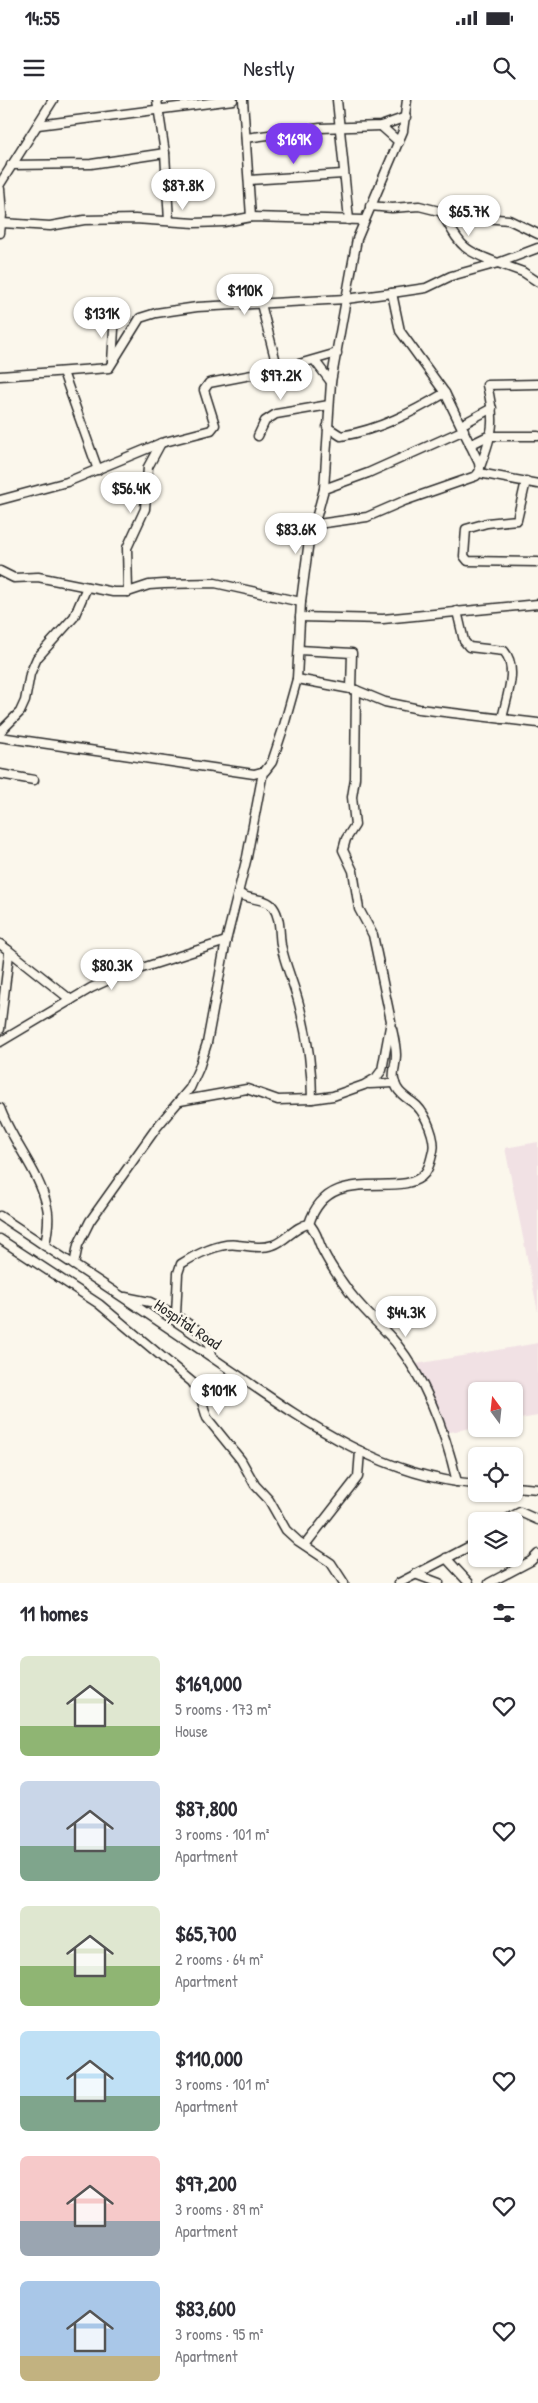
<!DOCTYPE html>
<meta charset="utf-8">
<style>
:root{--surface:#fff;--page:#f7f7f7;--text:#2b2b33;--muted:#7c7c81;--accent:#7c3aed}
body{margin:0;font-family:"Patrick Hand",sans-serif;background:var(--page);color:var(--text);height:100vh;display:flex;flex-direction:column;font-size:19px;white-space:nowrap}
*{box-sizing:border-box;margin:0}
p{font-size:16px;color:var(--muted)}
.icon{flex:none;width:28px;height:28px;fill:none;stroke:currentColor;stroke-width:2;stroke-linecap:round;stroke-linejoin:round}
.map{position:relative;height:1483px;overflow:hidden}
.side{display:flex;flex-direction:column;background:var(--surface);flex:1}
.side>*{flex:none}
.needle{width:32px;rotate:345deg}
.tools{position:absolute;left:468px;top:1282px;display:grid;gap:10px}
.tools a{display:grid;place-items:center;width:55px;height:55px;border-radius:8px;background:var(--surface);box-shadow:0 1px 4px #0004;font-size:25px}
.price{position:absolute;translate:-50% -42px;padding:0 11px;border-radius:18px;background:#fff;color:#222;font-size:16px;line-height:32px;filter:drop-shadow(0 1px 2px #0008)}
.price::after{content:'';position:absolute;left:50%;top:30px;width:15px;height:11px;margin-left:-8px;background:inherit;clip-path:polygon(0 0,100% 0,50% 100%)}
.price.selected{background:var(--accent);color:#fff}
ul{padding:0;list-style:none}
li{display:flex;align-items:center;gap:15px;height:125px;padding:0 20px}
li span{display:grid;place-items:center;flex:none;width:140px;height:100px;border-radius:8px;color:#555}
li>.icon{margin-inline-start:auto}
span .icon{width:60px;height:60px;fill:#fffc;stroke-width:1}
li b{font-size:21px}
h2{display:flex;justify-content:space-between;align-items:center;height:60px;padding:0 20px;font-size:21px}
.status{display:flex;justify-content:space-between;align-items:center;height:35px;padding:0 25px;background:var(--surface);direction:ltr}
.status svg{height:14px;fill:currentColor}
header{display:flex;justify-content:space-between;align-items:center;height:65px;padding:0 20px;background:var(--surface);font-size:22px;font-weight:600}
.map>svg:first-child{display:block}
.built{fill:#f1e1e4}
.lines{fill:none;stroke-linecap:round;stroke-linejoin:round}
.street-casing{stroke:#2b2b2b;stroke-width:11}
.street{stroke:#fbf7ec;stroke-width:8}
.labels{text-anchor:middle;stroke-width:5;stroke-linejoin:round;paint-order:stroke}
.street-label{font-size:16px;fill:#2b2b2b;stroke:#fbf7ec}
</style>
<div class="status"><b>14:55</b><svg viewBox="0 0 49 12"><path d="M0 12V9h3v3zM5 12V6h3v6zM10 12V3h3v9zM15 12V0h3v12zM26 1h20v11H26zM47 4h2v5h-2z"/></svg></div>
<header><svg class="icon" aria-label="menu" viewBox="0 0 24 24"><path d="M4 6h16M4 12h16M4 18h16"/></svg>Nestly<svg class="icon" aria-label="search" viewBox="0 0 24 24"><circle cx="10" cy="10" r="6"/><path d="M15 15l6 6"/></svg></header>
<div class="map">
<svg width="538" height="1483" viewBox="0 0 538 1483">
<rect width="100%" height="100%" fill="#fbf7ec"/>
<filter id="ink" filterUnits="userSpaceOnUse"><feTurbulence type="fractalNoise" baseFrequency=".02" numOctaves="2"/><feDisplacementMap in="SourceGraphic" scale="10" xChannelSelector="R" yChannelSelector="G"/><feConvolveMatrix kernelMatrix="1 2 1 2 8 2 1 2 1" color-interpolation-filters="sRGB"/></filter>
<g filter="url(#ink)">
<g class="built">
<path d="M538,1042V1212L505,1048Z"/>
<path d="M538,1243V1316L514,1320V1291H476V1327L445,1333L416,1264Z"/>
</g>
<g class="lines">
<defs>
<g id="street">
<path d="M157,0L165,53L169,121"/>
<path d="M243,0L251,117"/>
<path d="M337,0L349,120"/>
<path d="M38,25L233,0"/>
<path d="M381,26L399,42"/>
<path d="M246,38L320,28L381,26L406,17"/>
<path d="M11,65L91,64L165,53"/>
<path d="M249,80L343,74"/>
<path d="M0,84L53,0"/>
<path d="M0,89L2,115L0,133"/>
<path d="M370,106L392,108L419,106L459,116L509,120L538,134"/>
<path d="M441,112C461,145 459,149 498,163L538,148"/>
<path d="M2,123L50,126L84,120L135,119L194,123L224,122L251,117L363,120"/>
<path d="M261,204L278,270"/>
<path d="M315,261L331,282"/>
<path d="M112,262L114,229L118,217"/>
<path d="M63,272L98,370"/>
<path d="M0,276L109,268L140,218L156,213L197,207L346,199L392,193L426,188L451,176L498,163L523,172L538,182"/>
<path d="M461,325L492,308"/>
<path d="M327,327L341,336C379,330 413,312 445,293"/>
<path d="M258,336L265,321L276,314L329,305"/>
<path d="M470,345L488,336H538"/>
<path d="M480,367C493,332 496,322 487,285L538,284"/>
<path d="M479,373L538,384"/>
<path d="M526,381L517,420L487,423L466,429L464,456L468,461L538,462"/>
<path d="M324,389L368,373L464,330"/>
<path d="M0,400L67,382L161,343L211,330L215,325L204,290L209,283L278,270L337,253"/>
<path d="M311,425L367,417L404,401L476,376L480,371L479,363L445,293L400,231L392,193"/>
<path d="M0,471L14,478L38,477L113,492H128L149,485L164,484L215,483L301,502"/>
<path d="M128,492L127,448L145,409L148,367L161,343"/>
<path d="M457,511L464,541L469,547L504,551C519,568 506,598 502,619"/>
<path d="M300,517L383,519L538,504"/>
<path d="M299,550L352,553L351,589"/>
<path d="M297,579L356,590L385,602L419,609L538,623"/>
<path d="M0,632L20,612L25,601L30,574L37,558L74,517L87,487"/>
<path d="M0,637L254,674L265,671L272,662L283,629L297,579L301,501L311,425L317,415L324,389L331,282L357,139L403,31L407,0"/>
<path d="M0,674L34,680"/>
<path d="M239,793C248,801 266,797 273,807C281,818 279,833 281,845C285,865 294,884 299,904C307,935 312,967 312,999"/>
<path d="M0,844L8,850L9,854L0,929"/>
<path d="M8,850L71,900"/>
<path d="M0,942L91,888L117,876L226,841"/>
<path d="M369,984L395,983"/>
<path d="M180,1001L247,989L278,1000L312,999L333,996L364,985L376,978L382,970L391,921L373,835L359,809L353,771L343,750L346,739L355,725L352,697L355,678L356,590"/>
<path d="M0,1008C12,1042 40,1072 47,1107C50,1119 47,1133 45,1146"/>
<path d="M0,1116C65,1159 131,1202 195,1246C281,1303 369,1377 476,1384"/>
<path d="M309,1124C329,1059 402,1102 425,1073C430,1067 431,1058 433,1051C436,1039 426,1015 417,1006C411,1000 402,997 397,988C390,976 396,968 396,955C396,947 394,938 392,929"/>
<path d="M309,1124C317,1131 318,1142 323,1151C329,1163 337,1175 345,1186C359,1207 380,1224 396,1243C427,1282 446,1335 457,1382"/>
<path d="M0,1139L99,1204L192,1282L199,1292L207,1318L241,1360L255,1385L269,1400L286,1430L298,1441L331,1463L344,1483"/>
<path d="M74,1165L78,1145L90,1121L157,1027L190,988L199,968L207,943L226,841L247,757L263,672"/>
<path d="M125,1197L150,1202L174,1214L202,1233L208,1240L211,1256"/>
<path d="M176,1215L178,1173L181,1164C195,1155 220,1142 238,1145C251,1146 260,1149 273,1145C286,1141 295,1126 309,1124"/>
<path d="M514,1387L538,1389"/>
<path d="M503,1421L520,1412L538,1420"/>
<path d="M305,1445L358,1377L360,1351"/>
<path d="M446,1458L469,1483"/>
<path d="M415,1474L439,1483"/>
<path d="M399,1483L476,1443"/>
<path d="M489,1483L531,1461L538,1454"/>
</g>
</defs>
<use href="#street" class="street-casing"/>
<use href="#street" class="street"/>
</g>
</g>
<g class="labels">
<g class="street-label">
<text transform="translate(188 1224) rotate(34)" y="6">Hospital Road</text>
</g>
</g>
</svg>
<div class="tools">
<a><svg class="needle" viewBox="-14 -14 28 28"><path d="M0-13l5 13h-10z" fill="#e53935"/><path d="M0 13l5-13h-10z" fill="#7c7c81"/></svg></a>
<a><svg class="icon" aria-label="locate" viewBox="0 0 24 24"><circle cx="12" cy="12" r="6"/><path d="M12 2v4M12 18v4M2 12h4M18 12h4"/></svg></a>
<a><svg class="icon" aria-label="layers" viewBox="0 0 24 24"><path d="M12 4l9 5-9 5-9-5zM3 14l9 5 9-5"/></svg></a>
</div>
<b class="price selected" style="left:294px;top:65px">$169K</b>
<b class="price" style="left:183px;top:111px">$87.8K</b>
<b class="price" style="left:469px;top:137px">$65.7K</b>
<b class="price" style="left:245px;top:216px">$110K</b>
<b class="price" style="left:102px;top:239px">$131K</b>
<b class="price" style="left:281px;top:301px">$97.2K</b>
<b class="price" style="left:131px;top:414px">$56.4K</b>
<b class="price" style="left:296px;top:455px">$83.6K</b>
<b class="price" style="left:112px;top:891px">$80.3K</b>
<b class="price" style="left:406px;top:1238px">$44.3K</b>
<b class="price" style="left:219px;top:1316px">$101K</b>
</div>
<section class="side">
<h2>11 homes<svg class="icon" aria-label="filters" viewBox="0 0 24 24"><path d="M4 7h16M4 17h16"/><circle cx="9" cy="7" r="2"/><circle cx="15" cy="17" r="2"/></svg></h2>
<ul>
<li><span style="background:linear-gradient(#dfe7d0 70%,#8fb573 0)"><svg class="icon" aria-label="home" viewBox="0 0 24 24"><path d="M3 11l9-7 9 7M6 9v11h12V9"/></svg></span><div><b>$169,000</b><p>5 rooms · 173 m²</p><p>House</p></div><svg class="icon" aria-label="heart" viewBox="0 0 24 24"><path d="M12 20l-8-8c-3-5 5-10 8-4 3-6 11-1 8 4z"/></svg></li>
<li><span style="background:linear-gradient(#c9d6e8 65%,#7fa58c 0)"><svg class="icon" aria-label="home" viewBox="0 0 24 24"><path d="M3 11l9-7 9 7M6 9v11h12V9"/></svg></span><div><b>$87,800</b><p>3 rooms · 101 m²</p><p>Apartment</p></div><svg class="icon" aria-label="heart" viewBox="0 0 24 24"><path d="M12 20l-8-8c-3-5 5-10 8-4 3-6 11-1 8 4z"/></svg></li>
<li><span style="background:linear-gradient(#dfe7d0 60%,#8fb573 0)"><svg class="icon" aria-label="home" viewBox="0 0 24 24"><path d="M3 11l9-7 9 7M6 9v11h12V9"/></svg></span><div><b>$65,700</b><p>2 rooms · 64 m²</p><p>Apartment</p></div><svg class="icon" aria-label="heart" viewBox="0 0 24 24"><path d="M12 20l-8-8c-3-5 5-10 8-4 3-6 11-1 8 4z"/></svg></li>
<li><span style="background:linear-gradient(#bfe0f5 65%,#7fa58c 0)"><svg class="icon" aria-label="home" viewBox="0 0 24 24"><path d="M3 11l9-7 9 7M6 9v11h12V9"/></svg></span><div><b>$110,000</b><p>3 rooms · 101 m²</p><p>Apartment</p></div><svg class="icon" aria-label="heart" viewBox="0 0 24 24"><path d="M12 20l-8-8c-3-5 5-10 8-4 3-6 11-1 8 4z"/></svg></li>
<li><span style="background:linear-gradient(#f6c9c9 65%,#9aa5b1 0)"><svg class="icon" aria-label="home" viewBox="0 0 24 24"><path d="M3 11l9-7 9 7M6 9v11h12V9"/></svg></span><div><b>$97,200</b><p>3 rooms · 89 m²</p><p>Apartment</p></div><svg class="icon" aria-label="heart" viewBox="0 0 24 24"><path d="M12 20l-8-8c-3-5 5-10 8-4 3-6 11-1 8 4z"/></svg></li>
<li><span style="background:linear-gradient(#a9c7e8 75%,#c2b280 0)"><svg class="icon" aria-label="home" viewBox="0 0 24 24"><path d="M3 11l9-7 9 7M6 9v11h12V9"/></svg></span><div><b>$83,600</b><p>3 rooms · 95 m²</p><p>Apartment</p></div><svg class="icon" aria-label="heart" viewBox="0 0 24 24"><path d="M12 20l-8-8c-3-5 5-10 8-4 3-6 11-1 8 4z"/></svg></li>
</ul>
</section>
